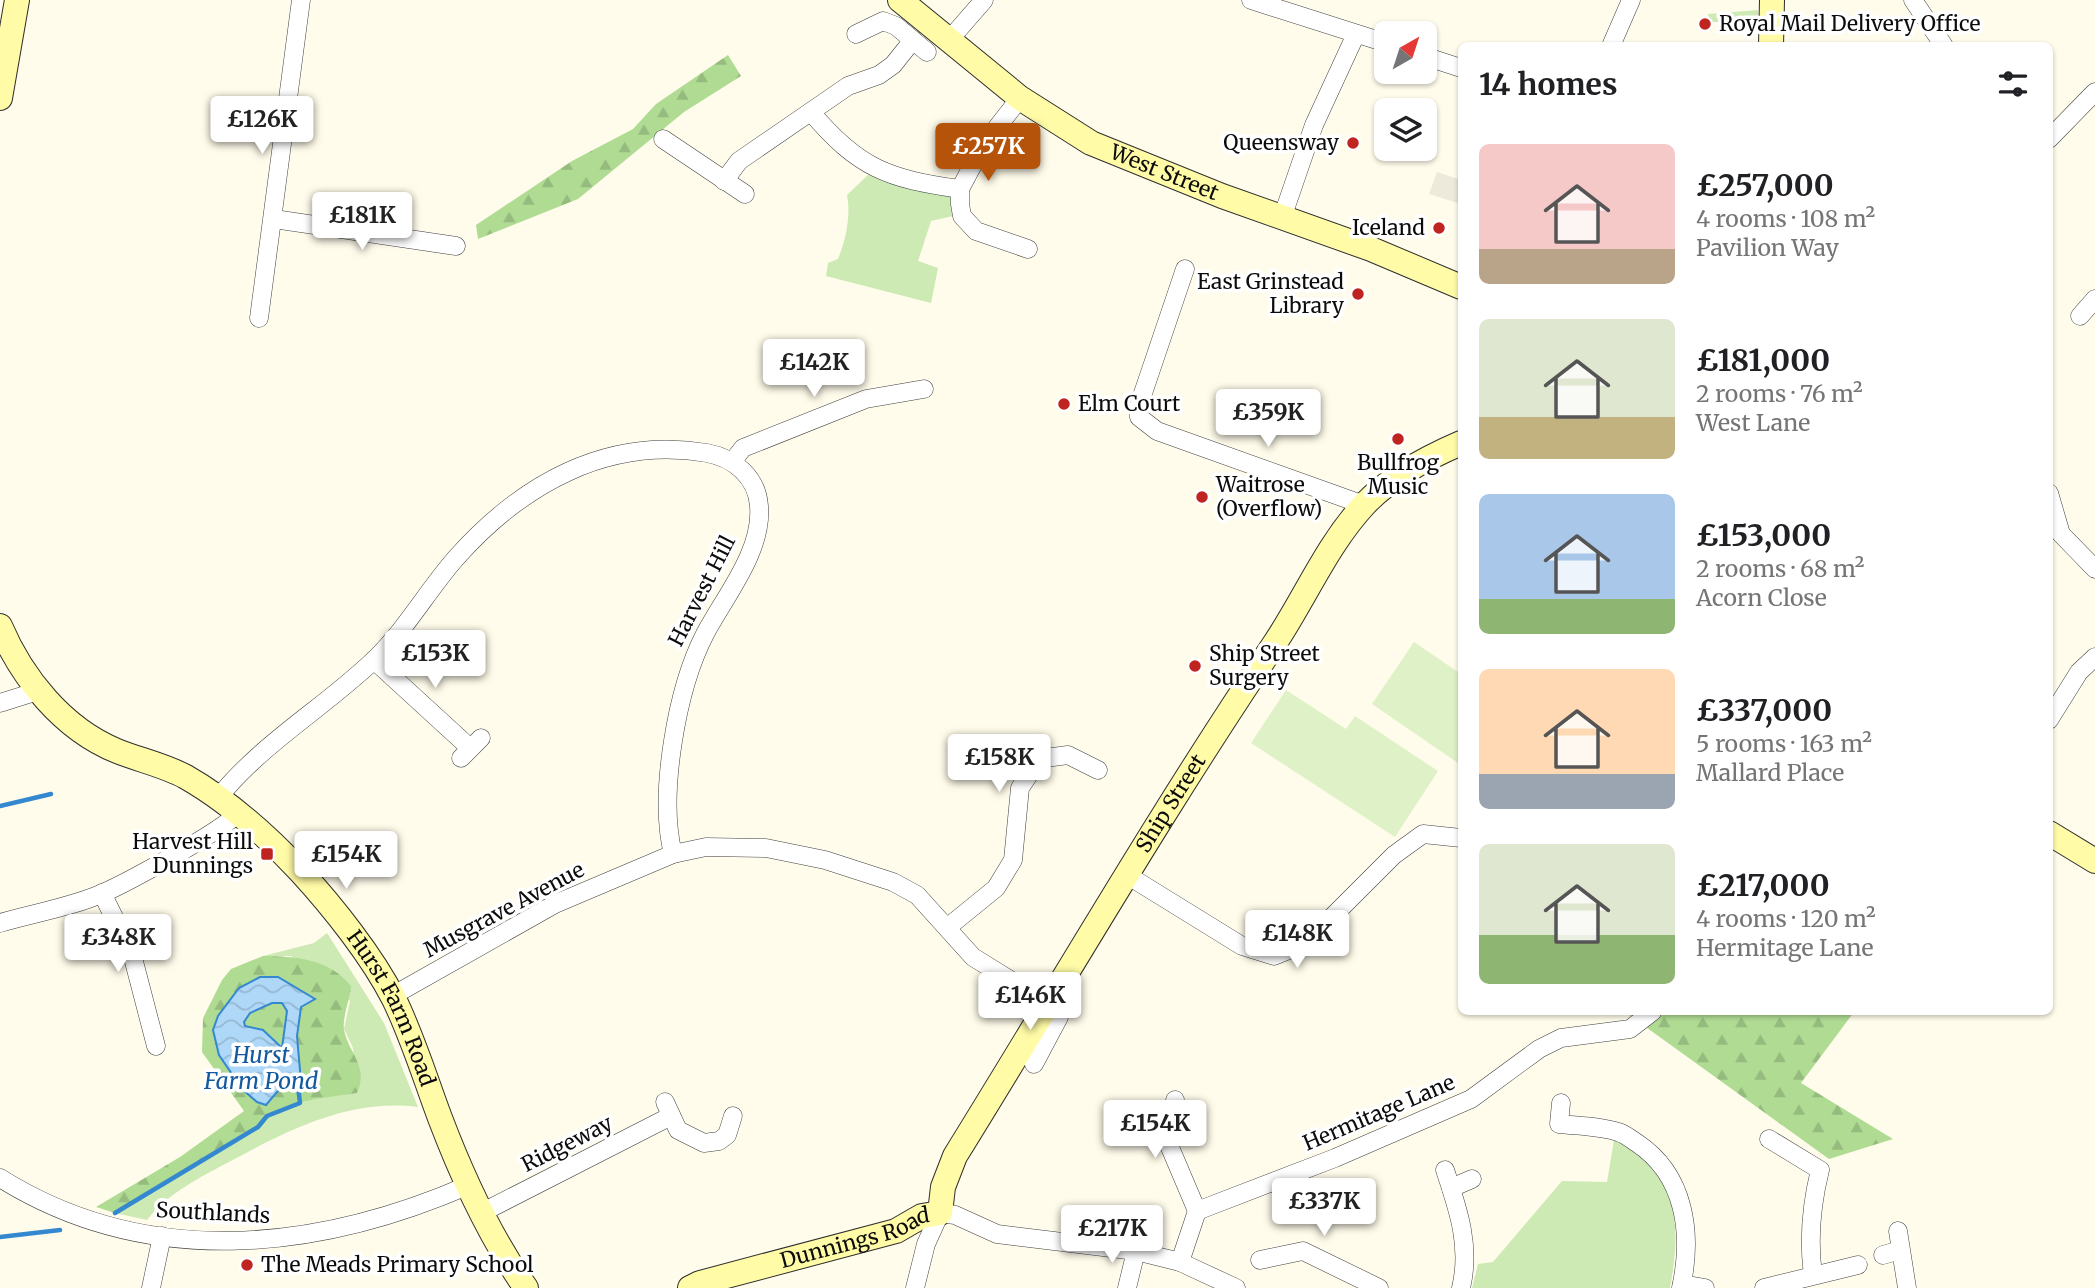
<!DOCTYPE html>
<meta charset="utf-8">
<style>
:root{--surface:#fff;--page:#f2f2f2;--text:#202124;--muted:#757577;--accent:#b45309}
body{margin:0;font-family:Merriweather,serif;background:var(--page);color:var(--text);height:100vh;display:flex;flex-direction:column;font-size:26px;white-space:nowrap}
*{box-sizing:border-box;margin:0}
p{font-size:23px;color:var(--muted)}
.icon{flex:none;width:38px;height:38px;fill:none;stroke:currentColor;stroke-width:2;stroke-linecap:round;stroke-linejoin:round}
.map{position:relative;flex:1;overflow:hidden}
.drawer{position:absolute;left:1458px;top:42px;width:595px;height:973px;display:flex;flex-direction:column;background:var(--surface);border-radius:10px;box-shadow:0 2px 5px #0004}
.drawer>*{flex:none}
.needle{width:46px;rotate:39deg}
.tools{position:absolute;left:1374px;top:21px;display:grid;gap:14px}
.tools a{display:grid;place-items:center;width:63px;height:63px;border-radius:10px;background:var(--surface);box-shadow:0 2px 5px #0004;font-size:35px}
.price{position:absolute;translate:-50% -60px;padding:0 16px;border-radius:7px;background:#fff;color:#222;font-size:23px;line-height:46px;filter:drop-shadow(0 2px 4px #0008)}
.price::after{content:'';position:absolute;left:50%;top:42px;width:21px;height:16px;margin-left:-10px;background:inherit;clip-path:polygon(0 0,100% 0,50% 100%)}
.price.current{background:var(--accent);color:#fff}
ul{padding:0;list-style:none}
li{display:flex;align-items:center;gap:21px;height:175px;padding:0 21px}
li span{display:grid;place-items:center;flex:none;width:196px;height:140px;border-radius:10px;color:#555}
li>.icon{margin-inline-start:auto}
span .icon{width:84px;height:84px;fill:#fffc;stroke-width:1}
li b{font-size:30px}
h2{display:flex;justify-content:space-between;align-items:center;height:84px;padding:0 21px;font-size:30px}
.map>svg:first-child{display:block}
.grass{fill:#cdeab4}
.forest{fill:url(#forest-firs)}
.pitch{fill:#dff1c6}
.plaza{fill:#eeeadb}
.water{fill:url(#water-waves);stroke:#3488d0;stroke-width:2;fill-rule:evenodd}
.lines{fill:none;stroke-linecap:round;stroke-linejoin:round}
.stream{stroke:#3488d0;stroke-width:4.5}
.street-casing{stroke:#3f3f3f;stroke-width:19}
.secondary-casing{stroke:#2e2e2e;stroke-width:26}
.street{stroke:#fff;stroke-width:18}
.secondary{stroke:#fffba6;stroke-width:24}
.poi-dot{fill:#bf2421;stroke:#fff;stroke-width:2.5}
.labels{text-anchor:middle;stroke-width:7;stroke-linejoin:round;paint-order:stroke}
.poi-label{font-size:21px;fill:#0c0c0c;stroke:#fff;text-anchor:start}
.street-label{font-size:21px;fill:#0c0c0c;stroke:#fff}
.water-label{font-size:23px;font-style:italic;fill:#1359a0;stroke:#fff}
</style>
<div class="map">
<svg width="2095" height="1288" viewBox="0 0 2095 1288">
<defs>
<pattern id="forest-firs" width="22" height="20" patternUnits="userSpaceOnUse" patternTransform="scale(1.75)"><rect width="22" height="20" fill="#afdb93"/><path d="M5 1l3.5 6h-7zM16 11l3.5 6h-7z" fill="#95bb7e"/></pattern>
<pattern id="water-waves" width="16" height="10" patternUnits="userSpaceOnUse" patternTransform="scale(1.75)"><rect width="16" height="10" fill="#afd8f8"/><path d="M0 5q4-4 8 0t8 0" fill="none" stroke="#95b8d3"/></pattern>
</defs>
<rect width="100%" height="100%" fill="#fffceb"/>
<g class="grass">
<path d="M1758,10L1759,29L1720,27L1719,22H1709L1708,14Z"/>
<path d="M869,174L889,182L945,193L952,198L953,216L931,221L918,261L938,268L931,303L826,276L828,263L838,259C846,240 851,215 847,195Z"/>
<path d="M327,933L384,1023L418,1107C347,1098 285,1132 225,1164C197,1179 166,1195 147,1220L115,1213L258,1127C281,1100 325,1098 357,1092L353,1048L344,1029L350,1001L291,956H263L314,943Z"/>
<path d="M1614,1140C1679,1171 1682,1223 1670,1288H1472L1478,1264L1493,1262L1562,1181L1607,1182Z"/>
</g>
<g class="forest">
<path d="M728,55L741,76L684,112L578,199L478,239L476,225L572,161L633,129L656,104Z"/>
<path d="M263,956C295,956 330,959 351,986C350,999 342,1018 344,1030C349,1054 369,1066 357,1093C324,1098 281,1100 258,1127L115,1213L96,1207L180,1157L244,1111L202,1052L203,1018L222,980L231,969Z"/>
<path d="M1625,1012H1854L1801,1083L1893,1139L1829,1159Z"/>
</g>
<g class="pitch">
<path d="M1414,642L1461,674V765L1372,704Z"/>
<path d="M1286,690L1346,729L1355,716L1438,771L1395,837L1251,743Z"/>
</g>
<path class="plaza" d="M1437,172L1461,180V204L1429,194Z"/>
<path class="water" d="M260,977H278L315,999L301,1007L297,1036L301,1082L298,1086H282L266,1105L257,1102L243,1090L219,1055L213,1030L218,1016L239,988ZM272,1003H282L287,1011L282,1048L263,1030L245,1026L244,1022L250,1013Z"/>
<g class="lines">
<g class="stream">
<path d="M0,806L51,794"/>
<path d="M115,1213L258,1127L267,1116L300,1103L298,1086"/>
<path d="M0,1237L60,1230"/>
</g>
<defs>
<g id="street">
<path d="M1251,0L1386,43"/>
<path d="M1913,0L1944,46"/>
<path d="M856,34L883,21L896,26L927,52"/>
<path d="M950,39L984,0"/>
<path d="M1611,46L1631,0"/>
<path d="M1424,56L1461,68"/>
<path d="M1020,98L984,144L960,189V204L962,216L976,231L1028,249"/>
<path d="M811,112C858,168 888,179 960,189"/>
<path d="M663,139L745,194"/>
<path d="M2049,139L2095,92"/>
<path d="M724,181L739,161L848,86L879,75L893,65L913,40"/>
<path d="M1282,218L1314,125L1356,34"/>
<path d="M274,219L456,246"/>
<path d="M1185,269L1138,408L1139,417L1157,431L1364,505"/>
<path d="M2080,316L2095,299"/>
<path d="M259,318L301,0"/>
<path d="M732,462L743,448L866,399L924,389"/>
<path d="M2049,493L2061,534L2095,569"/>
<path d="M374,660L470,748"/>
<path d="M0,703L38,691"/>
<path d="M2049,720L2079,672L2095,657"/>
<path d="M461,758L481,738"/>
<path d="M218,798C262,743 324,708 375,659C407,628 427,591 456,558C521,485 606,436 707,453C734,458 757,477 759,506C763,551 725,596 705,634C677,688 658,794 673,854"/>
<path d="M1127,875L1242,946L1274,956L1306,943L1394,855L1423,834L1461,838"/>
<path d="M102,893L132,954L156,1046"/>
<path d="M0,923C34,913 72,907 103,893C124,884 230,827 237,813"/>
<path d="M948,927L996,888L1013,860L1020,788L1036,764L1045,758L1068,755L1098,770"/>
<path d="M392,996L555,904L673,854L706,847L766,848L825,860L893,882L917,895L973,957L1049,1004"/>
<path d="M1034,1064L1059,1017"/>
<path d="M1175,1100L1169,1145L1197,1211"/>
<path d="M665,1102L678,1130L704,1143L719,1141L727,1135L733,1116"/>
<path d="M1561,1103L1559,1124C1578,1126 1600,1126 1618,1132C1625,1134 1631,1139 1637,1143C1685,1175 1693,1233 1681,1288"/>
<path d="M1769,1139L1820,1170C1811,1206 1808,1238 1813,1275"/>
<path d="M1445,1170C1458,1209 1471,1246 1461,1288"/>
<path d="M0,1178C147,1270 317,1251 469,1185"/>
<path d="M1451,1188L1472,1179"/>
<path d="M1197,1211L1335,1158L1471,1099L1539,1049L1561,1038L1630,1029L1652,1012"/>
<path d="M483,1212L671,1116"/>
<path d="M1898,1231L1907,1288"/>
<path d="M1883,1255L1900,1250"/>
<path d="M1260,1260L1303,1251L1379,1288"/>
<path d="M1180,1262L1197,1211"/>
<path d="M1682,1284L1705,1288"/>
<path d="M151,1288L162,1236"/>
<path d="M915,1288L926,1244L940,1213L955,1215L997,1234L1136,1251L1180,1262L1236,1288"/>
<path d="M1127,1288L1136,1251"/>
<path d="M1764,1288L1858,1265"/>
</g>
<g id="secondary">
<path id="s1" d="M900,0L1020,98L1091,143L1222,196L1371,249L1461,287"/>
<path d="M1771,46L1772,0"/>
<path d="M0,98L17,0"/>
<path id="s2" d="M0,626C22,678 63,729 117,751C139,760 164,765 186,777C228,801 267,836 300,871C333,907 372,956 394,999C413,1038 425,1078 440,1118C462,1176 490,1237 526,1288"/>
<path d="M2049,833L2095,861"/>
<path id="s3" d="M690,1288L700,1283L896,1231L922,1216L940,1213L943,1187L955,1156C1061,985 1162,810 1275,643C1305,598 1327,545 1364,505C1390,477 1426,458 1461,443"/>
</g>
</defs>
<use href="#street" class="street-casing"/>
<use href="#secondary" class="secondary-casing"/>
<use href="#street" class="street"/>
<use href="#secondary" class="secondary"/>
</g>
<g class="poi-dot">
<circle cx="1705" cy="24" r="7"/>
<circle cx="1353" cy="143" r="7"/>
<circle cx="1439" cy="228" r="7"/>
<circle cx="1358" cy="294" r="7"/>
<circle cx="1064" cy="404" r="7"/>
<circle cx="1398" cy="439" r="7"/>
<circle cx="1202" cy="497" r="7"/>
<circle cx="1195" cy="666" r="7"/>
<rect x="260" y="847" width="14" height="14" rx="3.5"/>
<circle cx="247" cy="1265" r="7"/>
</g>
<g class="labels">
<g class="poi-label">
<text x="1719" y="31">Royal Mail Delivery Office</text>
<text x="1339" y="150" text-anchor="end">Queensway</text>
<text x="1425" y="235" text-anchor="end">Iceland</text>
<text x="1344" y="289" text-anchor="end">East Grinstead<tspan x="1344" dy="24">Library</tspan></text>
<text x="1078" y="411">Elm Court</text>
<text x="1398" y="470" text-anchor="middle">Bullfrog<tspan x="1398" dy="24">Music</tspan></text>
<text x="1216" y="492">Waitrose<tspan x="1216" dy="24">(Overflow)</tspan></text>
<text x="1209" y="661">Ship Street<tspan x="1209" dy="24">Surgery</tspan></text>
<text x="253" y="849" text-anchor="end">Harvest Hill<tspan x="253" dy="24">Dunnings</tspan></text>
<text x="261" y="1272">The Meads Primary School</text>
</g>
<g class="street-label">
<text dy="7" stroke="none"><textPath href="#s1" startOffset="318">West Street</textPath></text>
<text transform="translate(702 591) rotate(-63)" y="7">Harvest Hill</text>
<text dy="7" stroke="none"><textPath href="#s3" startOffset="735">Ship Street</textPath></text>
<text transform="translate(504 910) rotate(-28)" y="7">Musgrave Avenue</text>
<text dy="7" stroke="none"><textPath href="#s2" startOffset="564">Hurst Farm Road</textPath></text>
<text transform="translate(1379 1113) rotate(-23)" y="7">Hermitage Lane</text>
<text transform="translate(567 1144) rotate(-27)" y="7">Ridgeway</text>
<text transform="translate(213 1213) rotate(3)" y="7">Southlands</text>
<text dy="7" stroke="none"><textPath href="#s3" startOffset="173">Dunnings Road</textPath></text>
</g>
<g class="water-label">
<text x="261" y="1063">Hurst<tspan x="261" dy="26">Farm Pond</tspan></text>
</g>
</g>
</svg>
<div class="tools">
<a><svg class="needle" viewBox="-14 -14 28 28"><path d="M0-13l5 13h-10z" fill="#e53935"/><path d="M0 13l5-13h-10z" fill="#757577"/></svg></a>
<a><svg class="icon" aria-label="layers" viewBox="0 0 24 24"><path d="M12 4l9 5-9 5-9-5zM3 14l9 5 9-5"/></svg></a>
</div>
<b class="price" style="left:262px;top:156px">£126K</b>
<b class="price current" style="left:988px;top:183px">£257K</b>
<b class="price" style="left:362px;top:252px">£181K</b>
<b class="price" style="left:814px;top:399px">£142K</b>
<b class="price" style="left:1268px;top:449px">£359K</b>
<b class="price" style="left:435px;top:690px">£153K</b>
<b class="price" style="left:999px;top:794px">£158K</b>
<b class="price" style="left:346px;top:891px">£154K</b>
<b class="price" style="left:1297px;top:970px">£148K</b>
<b class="price" style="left:118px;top:974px">£348K</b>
<b class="price" style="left:1030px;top:1032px">£146K</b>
<b class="price" style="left:1155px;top:1160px">£154K</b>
<b class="price" style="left:1324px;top:1238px">£337K</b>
<b class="price" style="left:1112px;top:1265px">£217K</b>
<section class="drawer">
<h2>14 homes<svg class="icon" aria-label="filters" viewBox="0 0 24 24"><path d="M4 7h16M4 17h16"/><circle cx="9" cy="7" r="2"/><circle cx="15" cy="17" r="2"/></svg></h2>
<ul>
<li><span style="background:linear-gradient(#f6c9c9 75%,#b9a48a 0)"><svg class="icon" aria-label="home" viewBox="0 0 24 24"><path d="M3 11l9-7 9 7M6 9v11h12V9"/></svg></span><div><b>£257,000</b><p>4 rooms · 108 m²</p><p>Pavilion Way</p></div></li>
<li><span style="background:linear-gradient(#dfe7d0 70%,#c2b280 0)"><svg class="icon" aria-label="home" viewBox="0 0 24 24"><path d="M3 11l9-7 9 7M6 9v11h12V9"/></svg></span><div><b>£181,000</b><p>2 rooms · 76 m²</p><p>West Lane</p></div></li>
<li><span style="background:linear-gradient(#a9c7e8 75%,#8fb573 0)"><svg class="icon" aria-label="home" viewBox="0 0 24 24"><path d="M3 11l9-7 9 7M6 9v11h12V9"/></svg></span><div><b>£153,000</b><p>2 rooms · 68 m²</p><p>Acorn Close</p></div></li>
<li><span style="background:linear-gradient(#ffd9b3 75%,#9aa5b1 0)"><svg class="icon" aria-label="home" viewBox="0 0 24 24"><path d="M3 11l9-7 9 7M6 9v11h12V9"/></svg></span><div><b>£337,000</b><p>5 rooms · 163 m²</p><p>Mallard Place</p></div></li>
<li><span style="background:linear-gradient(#dfe7d0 65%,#8fb573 0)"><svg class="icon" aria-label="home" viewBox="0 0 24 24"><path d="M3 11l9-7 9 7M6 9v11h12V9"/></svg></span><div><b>£217,000</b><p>4 rooms · 120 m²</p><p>Hermitage Lane</p></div></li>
</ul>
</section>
</div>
